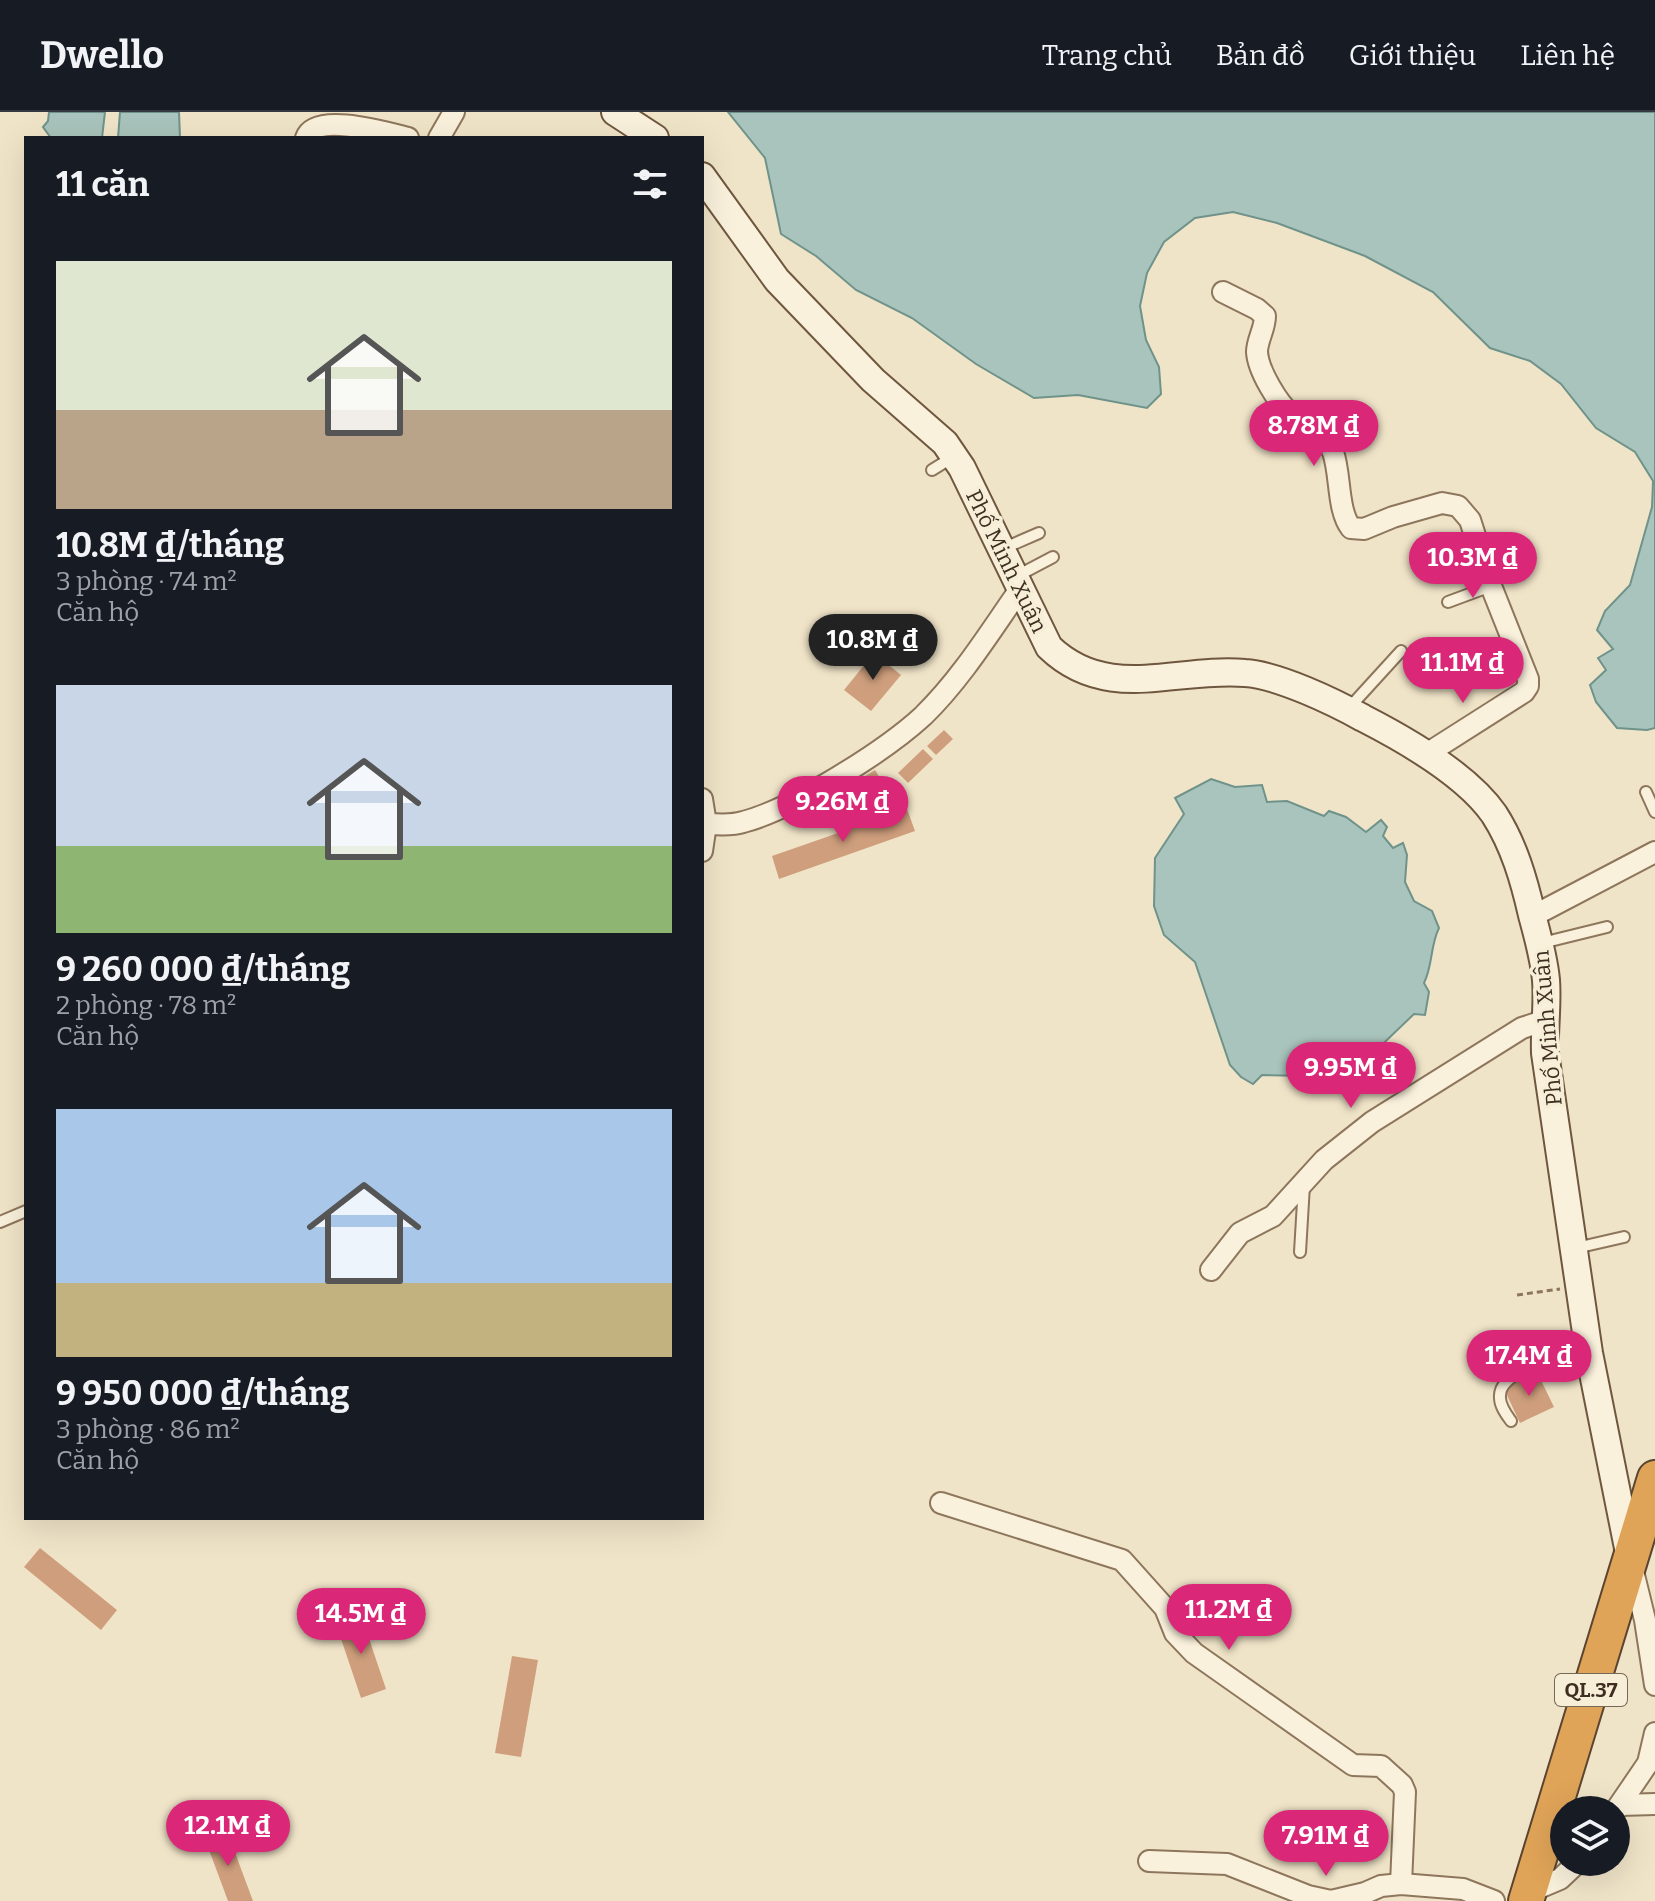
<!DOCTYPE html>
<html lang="vi">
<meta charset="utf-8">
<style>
:root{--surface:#171b24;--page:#242831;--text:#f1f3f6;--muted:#9ea1a6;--line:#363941;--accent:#db2777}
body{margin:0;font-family:Bitter,serif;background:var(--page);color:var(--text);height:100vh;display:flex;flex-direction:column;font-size:30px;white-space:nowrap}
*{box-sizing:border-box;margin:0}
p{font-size:26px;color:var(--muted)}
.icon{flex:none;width:44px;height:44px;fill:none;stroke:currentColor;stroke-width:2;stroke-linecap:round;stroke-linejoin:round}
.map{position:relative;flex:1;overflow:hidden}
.sheet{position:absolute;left:24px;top:24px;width:680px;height:1384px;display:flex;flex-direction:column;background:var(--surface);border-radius:0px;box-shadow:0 8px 32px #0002}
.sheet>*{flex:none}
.controls{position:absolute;left:1550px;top:1684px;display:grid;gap:16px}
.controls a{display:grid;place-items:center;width:80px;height:80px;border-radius:50%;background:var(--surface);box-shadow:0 8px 32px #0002;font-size:40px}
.price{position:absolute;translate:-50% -68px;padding:0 18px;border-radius:28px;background:var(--accent);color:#fff;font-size:26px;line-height:52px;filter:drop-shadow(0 2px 4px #0008)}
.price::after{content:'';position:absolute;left:50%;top:48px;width:24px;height:18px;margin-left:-12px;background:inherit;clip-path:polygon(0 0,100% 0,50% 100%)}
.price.selected{background:#222;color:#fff}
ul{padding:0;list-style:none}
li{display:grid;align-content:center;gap:16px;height:424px;padding:0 32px}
li span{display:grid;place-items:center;height:248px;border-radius:0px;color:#555}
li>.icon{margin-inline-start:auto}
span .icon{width:144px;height:144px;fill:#fffc;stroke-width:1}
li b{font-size:34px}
h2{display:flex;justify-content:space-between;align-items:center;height:96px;padding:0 32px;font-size:34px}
header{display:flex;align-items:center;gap:48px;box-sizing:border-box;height:112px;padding:0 40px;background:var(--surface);border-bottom:2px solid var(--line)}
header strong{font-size:38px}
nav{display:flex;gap:44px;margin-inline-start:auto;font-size:28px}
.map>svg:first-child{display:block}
.water{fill:#a9c4bc;stroke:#6f938a;stroke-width:2}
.building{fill:#cf9f7d}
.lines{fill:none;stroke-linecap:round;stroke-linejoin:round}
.lane-casing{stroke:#8d765c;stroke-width:14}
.street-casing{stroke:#8d765c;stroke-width:24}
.secondary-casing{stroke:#6f573f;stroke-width:30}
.highway-casing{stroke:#5b4430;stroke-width:38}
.path{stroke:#8d765c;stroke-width:3;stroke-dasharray:6 4;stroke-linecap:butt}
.lane{stroke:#faf1dc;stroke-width:10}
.street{stroke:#faf1dc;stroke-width:20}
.secondary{stroke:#faf1dc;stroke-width:26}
.highway{stroke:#e0a458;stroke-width:34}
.labels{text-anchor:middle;stroke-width:7;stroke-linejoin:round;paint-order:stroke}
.shield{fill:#f7eed8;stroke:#756857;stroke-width:2}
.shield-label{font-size:20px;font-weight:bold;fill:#3d2e20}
.street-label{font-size:22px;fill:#3d2e20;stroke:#f7eed8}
</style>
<header>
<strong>Dwello</strong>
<nav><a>Trang chủ</a><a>Bản đồ</a><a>Giới thiệu</a><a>Liên hệ</a></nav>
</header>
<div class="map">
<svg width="1655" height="1789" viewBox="0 0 1655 1789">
<rect width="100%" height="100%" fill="#f0e4c8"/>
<g class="water">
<path d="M49,0H105L102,26H51L43,15L48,9Z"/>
<path d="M120,0H179L180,26H118Z"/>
<path d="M728,0H1655V616L1647,618L1617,616L1596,590L1590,573L1606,558L1598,546L1613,537L1597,518L1605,499L1630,473L1652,395L1653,369L1635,340L1596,316L1561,272L1530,249L1490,236L1433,180L1365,144L1277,111L1233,100L1195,106L1164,130L1147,161L1140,194L1146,228L1159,255L1161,282L1147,296L1078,283L1034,286L976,252L912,206L856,178L816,144L781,122L765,46Z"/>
<path d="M1211,667L1235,675L1262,673L1267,690L1287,689L1324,704L1329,699L1346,705L1366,720L1381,708L1387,715L1383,724L1393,736L1403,731L1407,743L1405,770L1414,789L1432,799L1439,816C1430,834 1433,853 1424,871L1429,880L1425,903L1414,902L1366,948L1360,965L1262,963L1253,972L1241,965L1230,953L1195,850L1164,823L1154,794L1155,746L1184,702L1175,686Z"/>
</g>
<g class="building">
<path d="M874,541L901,563L871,599L844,578Z"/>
<path d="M944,618L953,627L936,643L927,634Z"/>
<path d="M923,637L933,647L908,671L898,661Z"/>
<path d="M875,658L883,671L851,691L843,678Z"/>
<path d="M907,697L915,719L779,767L772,744Z"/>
<path d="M1537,1260L1554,1295L1520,1311L1504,1277Z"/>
<path d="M40,1436L117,1498L101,1518L24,1455Z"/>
<path d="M361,1503L386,1577L361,1586L336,1512Z"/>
<path d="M512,1544L538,1548L521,1645L495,1641Z"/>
<path d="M227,1719L253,1789H228L205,1727Z"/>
</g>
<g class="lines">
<defs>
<g id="lane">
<path d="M932,358L953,345"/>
<path d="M1002,437L1039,421"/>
<path d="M1017,464L1053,445"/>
<path d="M1448,490L1491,474"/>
<path d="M1349,596L1401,539"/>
<path d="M1646,680L1655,700"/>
<path d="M1542,831L1607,815"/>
<path d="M0,1110L26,1099"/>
<path d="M1576,1136L1624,1125"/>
<path d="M1300,1140L1304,1073"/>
<path d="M1511,1309C1506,1302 1500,1294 1500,1286C1497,1256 1566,1247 1587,1242"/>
</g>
<g id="street">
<path d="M306,26C315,0 384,20 408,26"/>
<path d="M439,26L454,0"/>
<path d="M1223,180L1257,197L1265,204C1265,217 1257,228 1257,240C1258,258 1278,292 1292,303C1307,315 1325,321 1333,340C1341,363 1337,398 1351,416L1364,417L1393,405L1442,391L1458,394L1470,408L1491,474L1528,567V574L1524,580L1425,643"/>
<path d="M702,687L706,712L702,739"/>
<path d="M706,712C718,712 731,714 743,710C793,697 885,639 923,604C961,567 990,520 1020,477"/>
<path d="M1533,804L1655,740"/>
<path d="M1211,1158L1240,1121L1273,1104L1324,1048L1372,1010L1522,916L1546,908"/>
<path d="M941,1391L1122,1448L1165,1496L1175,1521L1194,1541L1353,1653L1381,1654L1402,1673L1405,1680L1401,1772"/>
<path d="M1632,1455L1645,1508L1655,1573"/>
<path d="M1620,1693L1655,1692"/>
<path d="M1616,1698L1648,1651L1655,1621"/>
<path d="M1149,1749L1227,1752L1308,1784L1331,1789L1365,1781L1381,1774L1401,1772L1463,1777L1494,1789"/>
<path d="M1527,1781L1560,1767L1578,1750"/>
</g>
<g id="secondary">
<path d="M615,0L655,26"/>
<path d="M702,64L777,168L873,268L945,331L962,356L1049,535C1107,591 1176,555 1245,561C1278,563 1334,590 1363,606C1406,628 1466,662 1494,702C1514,733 1524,768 1532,803C1538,825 1544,846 1546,868C1548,893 1544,916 1545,941L1589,1241L1630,1446"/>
</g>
<path id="highway" d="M1526,1789L1655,1366"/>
</defs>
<use href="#lane" class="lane-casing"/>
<use href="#street" class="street-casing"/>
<use href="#secondary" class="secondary-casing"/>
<use href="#highway" class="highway-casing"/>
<path class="path" d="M1517,1183L1560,1177"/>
<use href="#lane" class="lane"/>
<use href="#street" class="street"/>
<use href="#secondary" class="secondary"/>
<use href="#highway" class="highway"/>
</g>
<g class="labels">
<rect class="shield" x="1555" y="1562" width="72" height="32" rx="6"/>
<g class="shield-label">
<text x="1591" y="1585">QL.37</text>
</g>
<g class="street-label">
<text transform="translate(1007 449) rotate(64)" y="8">Phố Minh Xuân</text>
<text transform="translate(1547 916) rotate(-95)" y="8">Phố Minh Xuân</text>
</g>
</g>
</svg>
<div class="controls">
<a><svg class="icon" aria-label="layers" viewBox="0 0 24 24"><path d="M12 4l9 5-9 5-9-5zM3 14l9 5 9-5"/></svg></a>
</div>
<b class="price" style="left:1314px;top:356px">8.78M ₫</b>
<b class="price" style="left:1473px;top:488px">10.3M ₫</b>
<b class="price selected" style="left:873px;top:570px">10.8M ₫</b>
<b class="price" style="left:1463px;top:593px">11.1M ₫</b>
<b class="price" style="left:843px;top:732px">9.26M ₫</b>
<b class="price" style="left:1351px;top:998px">9.95M ₫</b>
<b class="price" style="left:1529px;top:1286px">17.4M ₫</b>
<b class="price" style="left:1229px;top:1540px">11.2M ₫</b>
<b class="price" style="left:361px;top:1544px">14.5M ₫</b>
<b class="price" style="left:228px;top:1756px">12.1M ₫</b>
<b class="price" style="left:1326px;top:1766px">7.91M ₫</b>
<section class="sheet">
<h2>11 căn<svg class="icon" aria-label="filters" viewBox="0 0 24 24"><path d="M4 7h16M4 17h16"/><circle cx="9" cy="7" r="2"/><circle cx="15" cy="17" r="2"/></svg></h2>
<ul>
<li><span style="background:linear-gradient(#dfe7d0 60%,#b9a48a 0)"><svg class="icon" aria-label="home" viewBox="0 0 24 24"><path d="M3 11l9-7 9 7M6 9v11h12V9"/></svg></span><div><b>10.8M ₫/tháng</b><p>3 phòng · 74 m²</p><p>Căn hộ</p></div></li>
<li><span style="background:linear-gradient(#c9d6e8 65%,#8fb573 0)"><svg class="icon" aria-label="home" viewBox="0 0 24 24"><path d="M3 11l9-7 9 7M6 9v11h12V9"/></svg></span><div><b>9 260 000 ₫/tháng</b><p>2 phòng · 78 m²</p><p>Căn hộ</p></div></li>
<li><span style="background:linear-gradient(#a9c7e8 70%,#c2b280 0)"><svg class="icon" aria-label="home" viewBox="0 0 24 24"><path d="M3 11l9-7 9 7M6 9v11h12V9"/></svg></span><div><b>9 950 000 ₫/tháng</b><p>3 phòng · 86 m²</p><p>Căn hộ</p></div></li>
</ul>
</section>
</div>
